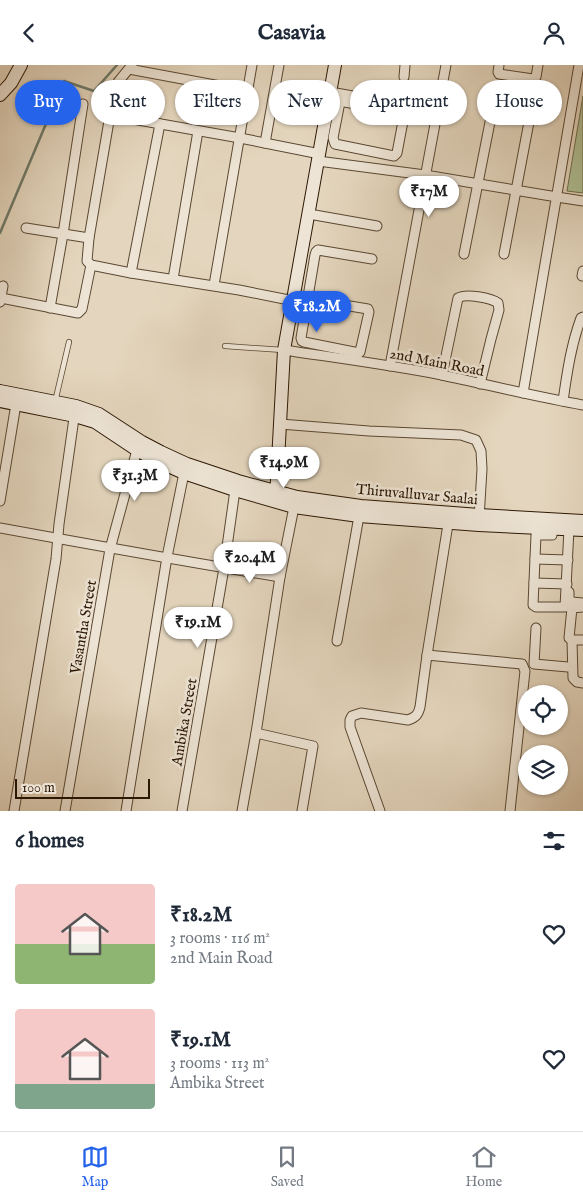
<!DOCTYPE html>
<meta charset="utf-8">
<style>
:root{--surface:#fff;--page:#f2f2f3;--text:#1f2937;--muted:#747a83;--line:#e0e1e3;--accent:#2563eb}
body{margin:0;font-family:"IM FELL English",serif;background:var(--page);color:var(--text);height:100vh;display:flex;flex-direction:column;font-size:19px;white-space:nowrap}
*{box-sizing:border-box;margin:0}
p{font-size:16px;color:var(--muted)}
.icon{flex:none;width:28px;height:28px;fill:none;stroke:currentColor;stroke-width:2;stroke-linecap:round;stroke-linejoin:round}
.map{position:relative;height:746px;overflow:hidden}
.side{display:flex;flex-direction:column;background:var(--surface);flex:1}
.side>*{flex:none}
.hud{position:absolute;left:15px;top:15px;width:554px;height:45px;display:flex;gap:10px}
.buttons{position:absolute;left:518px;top:620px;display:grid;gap:10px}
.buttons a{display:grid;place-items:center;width:50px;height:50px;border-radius:50%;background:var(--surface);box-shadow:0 1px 4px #0004;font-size:25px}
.scale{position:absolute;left:15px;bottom:12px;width:135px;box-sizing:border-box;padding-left:5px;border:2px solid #2d1804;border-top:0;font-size:14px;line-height:18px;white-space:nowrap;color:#2d1804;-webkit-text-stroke:4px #ede4d5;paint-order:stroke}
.price{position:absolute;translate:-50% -42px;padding:0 11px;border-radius:18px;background:#fff;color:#222;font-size:16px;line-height:32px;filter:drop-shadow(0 1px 2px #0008)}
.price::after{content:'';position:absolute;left:50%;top:30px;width:15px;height:11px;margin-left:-8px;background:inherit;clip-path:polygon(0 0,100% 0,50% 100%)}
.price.current{background:var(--accent);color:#fff}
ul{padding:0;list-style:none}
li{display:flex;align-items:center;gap:15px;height:125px;padding:0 15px}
li span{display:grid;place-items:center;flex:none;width:140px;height:100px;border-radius:5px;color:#555}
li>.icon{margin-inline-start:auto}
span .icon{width:60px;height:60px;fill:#fffc;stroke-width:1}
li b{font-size:21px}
h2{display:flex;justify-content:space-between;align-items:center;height:60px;padding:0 15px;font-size:21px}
.pill{padding:0 18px;border-radius:22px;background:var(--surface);box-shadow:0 1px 4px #0004;font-size:18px;line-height:45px}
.pill.current{background:var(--accent);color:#fff}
header{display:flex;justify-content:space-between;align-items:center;height:65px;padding:0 15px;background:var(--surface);font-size:22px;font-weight:700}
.tabs{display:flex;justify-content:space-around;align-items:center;height:70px;border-top:1px solid var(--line);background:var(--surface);font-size:14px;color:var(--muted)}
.tabs a{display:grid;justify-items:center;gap:2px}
.tabs .current{color:var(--accent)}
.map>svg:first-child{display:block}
.green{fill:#afbf95;stroke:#6e6c4c}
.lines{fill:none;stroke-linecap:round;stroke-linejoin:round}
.stream{stroke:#6d7969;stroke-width:2.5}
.lane-casing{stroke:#5b4832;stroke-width:6}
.street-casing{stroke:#5b4832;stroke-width:11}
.secondary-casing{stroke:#2d1804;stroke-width:14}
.lane{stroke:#ede4d5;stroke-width:4.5}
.street{stroke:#ede4d5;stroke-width:9}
.secondary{stroke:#ede4d5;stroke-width:12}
.labels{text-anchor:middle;stroke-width:5;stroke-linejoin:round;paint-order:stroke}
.street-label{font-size:15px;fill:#2d1804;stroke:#ede4d5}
</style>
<header><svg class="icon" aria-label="back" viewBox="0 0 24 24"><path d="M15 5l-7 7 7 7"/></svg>Casavia<svg class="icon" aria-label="person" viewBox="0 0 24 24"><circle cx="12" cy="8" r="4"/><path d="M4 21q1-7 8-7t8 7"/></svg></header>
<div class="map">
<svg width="583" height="746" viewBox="0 0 583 746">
<rect width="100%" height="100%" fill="#e4d6be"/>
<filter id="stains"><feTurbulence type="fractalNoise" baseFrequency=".004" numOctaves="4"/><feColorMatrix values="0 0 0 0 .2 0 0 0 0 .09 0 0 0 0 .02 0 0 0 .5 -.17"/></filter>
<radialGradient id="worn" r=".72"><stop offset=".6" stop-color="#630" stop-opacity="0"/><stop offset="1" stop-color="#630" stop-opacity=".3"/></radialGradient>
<path class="green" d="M583,31V128L567,126Z"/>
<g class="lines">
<path class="stream" d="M0,168L64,16L94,26L117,0"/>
<defs>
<g id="lane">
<path d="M225,281L283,285"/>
<path d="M55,337L69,277"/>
</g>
<g id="street">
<path d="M132,0L118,17L110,50L89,173L87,196L91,200L131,208L239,225L294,236"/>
<path d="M499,0L498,7L499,9L533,14L536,12L538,0"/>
<path d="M129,4L247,26"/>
<path d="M404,12L405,0"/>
<path d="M330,27L393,38"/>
<path d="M329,34L403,48L404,51L397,88L394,91L335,79L333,73L340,37"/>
<path d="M110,50L240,73L320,89"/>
<path d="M265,78L279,0"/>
<path d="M318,96L425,110L557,132L583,136"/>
<path d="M309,149L377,161"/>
<path d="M26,163L89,173"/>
<path d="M464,189L491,52L492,49H494L526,54L529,57L504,189"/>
<path d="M583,206L582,211H583"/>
<path d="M131,208L160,59"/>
<path d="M173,214L198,66"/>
<path d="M214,220L252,0"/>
<path d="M295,232L368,244L369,247L360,287L359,288L304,277L302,276L301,273L315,190L316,187L318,185L372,194"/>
<path d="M1,233L78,248L82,244L91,200"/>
<path d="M0,237L3,221"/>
<path d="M50,243L63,169L83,39"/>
<path d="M284,285C337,293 390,300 442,310C489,320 536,332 583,340"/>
<path d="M390,301L446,0"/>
<path d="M442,310L458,233C466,228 491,233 498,238L499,245L491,274L480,319"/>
<path d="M523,328L579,0"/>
<path d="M563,336C567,308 571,280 581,253L583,252"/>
<path d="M280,359L369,366L461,370L476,375L481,386L482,404L479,454"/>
<path d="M0,436L16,339"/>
<path d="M0,463C93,480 186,497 280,512"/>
<path d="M553,463L552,470H536L533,540L536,542H565L569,464"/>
<path d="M535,494L568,495"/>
<path d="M534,518L567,519"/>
<path d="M569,527V534L572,537L583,538"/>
<path d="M536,563L534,599L568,602"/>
<path d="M572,575L569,573L572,543L583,542"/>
<path d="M583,575H572L573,613L577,617L583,618"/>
<path d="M337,576L359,451"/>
<path d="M427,590L522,599L525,606L510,746"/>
<path d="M256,668L313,681L302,746"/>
<path d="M14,746L56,494L59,459L75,346"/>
<path d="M65,746L110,484L137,385"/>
<path d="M126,746L167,492L184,408"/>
<path d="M182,746L224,503L235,425"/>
<path d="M242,746L256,668L280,512L295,437"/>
<path d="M380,746L350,662V655L352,651L361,648L408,655C416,652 418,650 420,642L427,590L449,453"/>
</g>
<g id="secondary">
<path d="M0,30L11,18L21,0"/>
<path d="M0,326L76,341L99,349L142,377L161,387L187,399L238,416L297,432L361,441L479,450L583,456"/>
<path d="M0,336L75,351L95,357L137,385L157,396L184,408L235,425L294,442L359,451L479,460L583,465"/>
<path d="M276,433L284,285L335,0"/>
</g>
</defs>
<use href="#lane" class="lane-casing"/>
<use href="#street" class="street-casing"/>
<use href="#secondary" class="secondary-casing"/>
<use href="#lane" class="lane"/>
<use href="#street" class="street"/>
<use href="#secondary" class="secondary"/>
</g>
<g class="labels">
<g class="street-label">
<text transform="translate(437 297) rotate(11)" y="5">2nd Main Road</text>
<text transform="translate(417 429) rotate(5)" y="5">Thiruvalluvar Saalai</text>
<text transform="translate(83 562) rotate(-80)" y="5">Vasantha Street</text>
<text transform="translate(184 657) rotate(-80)" y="5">Ambika Street</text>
</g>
</g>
<rect width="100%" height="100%" filter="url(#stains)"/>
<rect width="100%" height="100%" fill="url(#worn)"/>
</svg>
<div class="buttons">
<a><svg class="icon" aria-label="locate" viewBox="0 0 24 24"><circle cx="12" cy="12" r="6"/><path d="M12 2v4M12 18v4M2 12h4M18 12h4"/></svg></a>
<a><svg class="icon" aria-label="layers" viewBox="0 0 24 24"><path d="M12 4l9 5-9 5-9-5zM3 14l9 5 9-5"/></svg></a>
</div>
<div class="scale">100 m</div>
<b class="price" style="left:429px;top:153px">₹17M</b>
<b class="price current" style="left:317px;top:268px">₹18.2M</b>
<b class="price" style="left:284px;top:424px">₹14.9M</b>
<b class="price" style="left:135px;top:437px">₹31.3M</b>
<b class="price" style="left:250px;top:519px">₹20.4M</b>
<b class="price" style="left:198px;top:584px">₹19.1M</b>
<div class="hud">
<a class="pill current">Buy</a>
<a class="pill">Rent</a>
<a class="pill">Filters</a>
<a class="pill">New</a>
<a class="pill">Apartment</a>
<a class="pill">House</a>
</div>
</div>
<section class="side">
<h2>6 homes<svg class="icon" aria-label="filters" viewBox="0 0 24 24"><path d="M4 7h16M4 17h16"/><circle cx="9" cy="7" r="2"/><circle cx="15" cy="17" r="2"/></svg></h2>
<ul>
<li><span style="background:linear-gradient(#f6c9c9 60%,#8fb573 0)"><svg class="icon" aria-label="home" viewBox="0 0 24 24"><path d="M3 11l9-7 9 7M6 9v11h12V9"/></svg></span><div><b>₹18.2M</b><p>3 rooms · 116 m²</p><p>2nd Main Road</p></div><svg class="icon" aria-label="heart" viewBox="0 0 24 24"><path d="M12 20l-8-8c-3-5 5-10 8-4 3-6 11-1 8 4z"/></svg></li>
<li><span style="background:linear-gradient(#f6c9c9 75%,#7fa58c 0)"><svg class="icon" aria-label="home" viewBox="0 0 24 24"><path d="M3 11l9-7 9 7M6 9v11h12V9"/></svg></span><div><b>₹19.1M</b><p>3 rooms · 113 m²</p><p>Ambika Street</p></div><svg class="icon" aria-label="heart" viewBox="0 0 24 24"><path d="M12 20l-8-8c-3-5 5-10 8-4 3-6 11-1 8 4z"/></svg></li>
</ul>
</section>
<nav class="tabs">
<a class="current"><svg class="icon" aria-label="map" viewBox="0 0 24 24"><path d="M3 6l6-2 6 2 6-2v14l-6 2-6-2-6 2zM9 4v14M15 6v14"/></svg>Map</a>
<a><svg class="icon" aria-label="saved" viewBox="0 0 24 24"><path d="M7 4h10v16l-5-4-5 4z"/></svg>Saved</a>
<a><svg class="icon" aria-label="home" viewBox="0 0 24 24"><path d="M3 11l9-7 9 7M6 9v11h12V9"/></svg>Home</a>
</nav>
